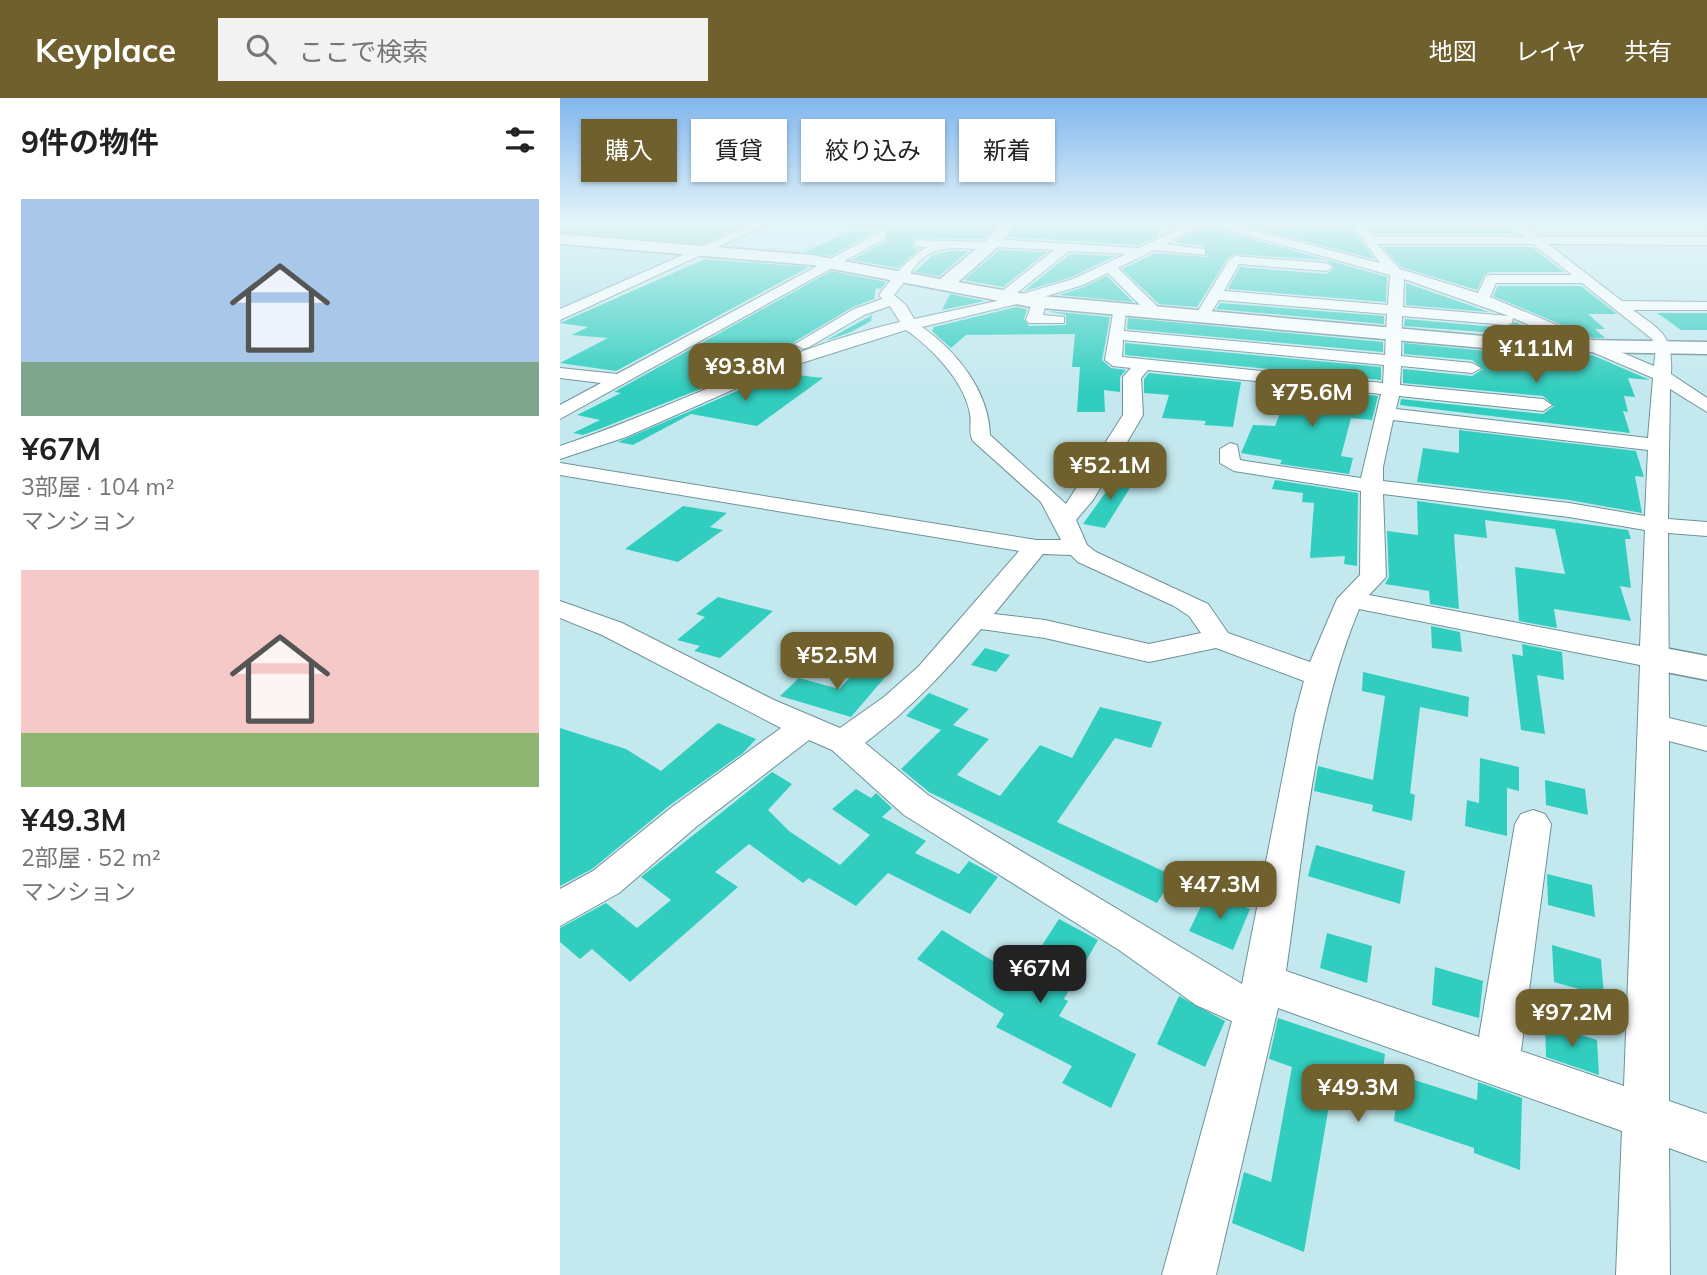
<!DOCTYPE html>
<html lang="ja">
<meta charset="utf-8">
<style>
:root{--surface:#fff;--page:#f2f2f2;--text:#222;--muted:#767676;--accent:#6f602d}
body{margin:0;font-family:Mulish,"Noto Sans JP",sans-serif;background:var(--page);color:var(--text);height:100vh;display:flex;flex-direction:column;font-size:26px;white-space:nowrap}
*{box-sizing:border-box;margin:0}
p{font-size:23px;color:var(--muted)}
.icon{flex:none;width:38px;height:38px;fill:none;stroke:currentColor;stroke-width:2;stroke-linecap:round;stroke-linejoin:round}
.map{position:relative;flex:1;overflow:hidden}
.sheet{display:flex;flex-direction:column;background:var(--surface);width:560px}
.sheet>*{flex:none}
.banner{position:absolute;left:21px;top:21px;width:665px;height:63px;display:flex;gap:14px}
.price{position:absolute;translate:-50% -60px;padding:0 16px;border-radius:14px;background:var(--accent);color:#fff;font-size:23px;line-height:46px;filter:drop-shadow(0 2px 4px #0008)}
.price::after{content:'';position:absolute;left:50%;top:42px;width:21px;height:16px;margin-left:-10px;background:inherit;clip-path:polygon(0 0,100% 0,50% 100%)}
.price.selected{background:#222;color:#fff}
ul{padding:0;list-style:none}
li{display:grid;align-content:center;gap:14px;height:371px;padding:0 21px}
li span{display:grid;place-items:center;height:217px;border-radius:0px;color:#555}
li>.icon{margin-inline-start:auto}
span .icon{width:126px;height:126px;fill:#fffc;stroke-width:1}
li b{font-size:30px}
h2{display:flex;justify-content:space-between;align-items:center;height:84px;padding:0 21px;font-size:30px}
.chip{padding:0 24px;border-radius:0px;background:var(--surface);box-shadow:0 2px 5px #0004;font-size:24px;line-height:63px}
.chip.selected{background:var(--accent);color:#fff}
header{display:flex;align-items:center;gap:42px;box-sizing:border-box;height:98px;padding:0 35px;background:var(--accent);color:#fff}
header strong{font-size:33px}
nav{display:flex;gap:38px;margin-inline-start:auto;font-size:24px}
.search{width:490px;height:63px;background:var(--page);display:flex;align-items:center;gap:18px;box-sizing:border-box;padding:0 24px;border-radius:0px;color:var(--muted);font-size:26px}
main{display:flex;flex:1;min-height:0}
.map>svg:first-child{display:block}
.built{fill:#afe0e7}
.green{fill:#67cc9e}
.building{fill:#31cebf}
.lines{fill:none;stroke-linecap:round;stroke-linejoin:round}
.street-casing{stroke:#6e9298;stroke-width:2}
.secondary-casing{stroke:#6e9298;stroke-width:3}
.street{fill:#fff;fill-rule:evenodd}
.secondary{fill:#fff;fill-rule:evenodd}
</style>
<header>
<strong>Keyplace</strong>
<div class="search"><svg class="icon" aria-label="search" viewBox="0 0 24 24"><circle cx="10" cy="10" r="6"/><path d="M15 15l6 6"/></svg>ここで検索</div>
<nav><a>地図</a><a>レイヤ</a><a>共有</a></nav>
</header>
<main>
<section class="sheet">
<h2>9件の物件<svg class="icon" aria-label="filters" viewBox="0 0 24 24"><path d="M4 7h16M4 17h16"/><circle cx="9" cy="7" r="2"/><circle cx="15" cy="17" r="2"/></svg></h2>
<ul>
<li><span style="background:linear-gradient(#a9c7e8 75%,#7fa58c 0)"><svg class="icon" aria-label="home" viewBox="0 0 24 24"><path d="M3 11l9-7 9 7M6 9v11h12V9"/></svg></span><div><b>¥67M</b><p>3部屋 · 104 m²</p><p>マンション</p></div></li>
<li><span style="background:linear-gradient(#f6c9c9 75%,#8fb573 0)"><svg class="icon" aria-label="home" viewBox="0 0 24 24"><path d="M3 11l9-7 9 7M6 9v11h12V9"/></svg></span><div><b>¥49.3M</b><p>2部屋 · 52 m²</p><p>マンション</p></div></li>
</ul>
</section>
<div class="map">
<svg width="1147" height="1177" viewBox="0 0 1147 1177">
<rect width="100%" height="100%" fill="#c3e9ef"/>
<path class="built" d="M0,145L120,157L0,211Z"/>
<path class="green" d="M0,126H186L138,149L0,139Z"/>
<g class="building">
<path d="M319,126H437L424,141L353,140V150L359,151L338,170L292,162L327,142L328,132H319Z"/>
<path d="M458,126H541L601,128L596,139L578,147L449,139Z"/>
<path d="M678,126L755,133V130L790,127L814,161Z"/>
<path d="M893,126L950,130L957,136L813,135L808,127Z"/>
<path d="M645,128L827,179L826,204L668,191L680,169L766,176L775,170L766,162L674,156L667,161L637,209L599,206L562,171L596,155L647,159L645,148L615,144Z"/>
<path d="M290,133L314,134L271,158L244,154Z"/>
<path d="M823,149H972L1004,174H930L924,177L917,192L841,169Z"/>
<path d="M439,152L487,154L443,189L404,182Z"/>
<path d="M391,153H409L379,178L355,174L373,157Z"/>
<path d="M510,156L555,158L512,179L464,193Z"/>
<path d="M145,161L249,169L56,273L0,265L48,240L12,237L28,229L0,225Z"/>
<path d="M271,173L326,184L321,191L316,190L314,201L293,209L234,244L233,247L239,252L42,330L23,337L13,335L40,322L17,317L61,295L54,294Z"/>
<path d="M547,178L573,204L499,197L524,189Z"/>
<path d="M846,185L929,214L846,207Z"/>
<path d="M938,188H1021L1057,216H1028L1045,231H1035L1045,240H1033L933,198Z"/>
<path d="M390,196L425,203L382,212Z"/>
<path d="M660,205L824,218V226L656,211Z"/>
<path d="M456,209L467,211L464,221L469,228L506,227V217L487,213L550,219L542,262L551,270L566,272L560,279V294L544,292L545,314H517L520,269H512L515,236L406,237L391,250L372,233L374,229Z"/>
<path d="M1097,215H1147V232H1121Z"/>
<path d="M312,217L311,223L291,234L265,243Z"/>
<path d="M568,220L823,244V254L567,231Z"/>
<path d="M845,221L947,230L955,224L990,239L844,228Z"/>
<path d="M565,245L821,269V282L565,257Z"/>
<path d="M844,245L957,256L1032,257L1090,282L1068,280L1075,299L1064,298L1068,314L1063,313L1070,335L840,307L841,301L983,316L994,308L983,298L843,285V271L912,278L923,271L912,262L844,256Z"/>
<path d="M224,273L221,275L263,280L197,328L131,316L73,347L58,344Z"/>
<path d="M589,275L681,284L673,329L644,327L646,323L602,320L609,297L584,295V281Z"/>
<path d="M730,289L818,298L812,322L791,320L781,358L793,360L789,376L720,366L722,362L681,355L693,327L715,328Z"/>
<path d="M899,332L1076,353L1084,379L1075,378L1082,415L1009,402L857,384L863,350L899,355Z"/>
<path d="M561,373L575,382L545,430L523,426Z"/>
<path d="M715,382L798,395L797,468L784,466L785,458L750,460L754,405L742,404L743,395L712,391Z"/>
<path d="M857,403L1068,432L1071,441H1065L1071,490L1060,488L1071,523L994,511L997,530L959,523L955,469L1005,476L995,431L925,422L927,440L894,436L899,511L870,506L869,493L825,486L829,479L827,433L858,437Z"/>
<path d="M123,408L167,415L150,429L163,432L118,464L65,451Z"/>
<path d="M158,499L213,513L160,560L134,553L140,548L117,542L145,519L136,516Z"/>
<path d="M871,528L900,534L902,554L872,550Z"/>
<path d="M962,546L1002,554L1004,582L977,577L985,636L961,632L952,556L963,558Z"/>
<path d="M425,550L450,557L436,574L411,567Z"/>
<path d="M301,568L326,578L291,619L220,598L239,580L279,591Z"/>
<path d="M803,574L909,599L908,619L860,609L850,695L855,697L852,723L812,713L813,707L754,693L758,668L813,682L825,598L802,593Z"/>
<path d="M369,595L409,611L393,627L429,641L397,677L440,698L480,647L512,660L540,609L602,624L591,650L555,640L497,724L614,778L597,805L369,694L341,671L381,632L346,618Z"/>
<path d="M158,625L196,641L183,655L110,707L32,771L0,788V630L66,651L101,673Z"/>
<path d="M920,660L959,669V693L947,690V738L905,728L907,702L919,705Z"/>
<path d="M212,674L232,686L208,712L229,733L280,767L310,737L272,711L296,691L311,700L316,695L332,710L322,719L366,743L355,755L399,776L409,763L438,779L410,816L328,775L296,808L249,780L243,785L189,746L155,774L178,789L70,884L32,851L20,861L0,844V830L46,805L77,830L111,802L81,779Z"/>
<path d="M985,682L1025,691L1028,717L986,707Z"/>
<path d="M756,747L845,773L840,806L748,778Z"/>
<path d="M987,776L1032,787L1035,819L988,807Z"/>
<path d="M648,794L690,811L673,852L629,833Z"/>
<path d="M499,821L538,842L504,901L508,903L499,918L576,956L551,1010L502,985L512,968L436,929L444,916L357,861L382,832L461,880Z"/>
<path d="M767,835L812,848L807,885L760,870Z"/>
<path d="M992,847L1041,861L1044,898L994,884Z"/>
<path d="M875,869L923,883L919,920L872,907Z"/>
<path d="M619,898L665,923L645,969L597,946Z"/>
<path d="M718,920L825,956L823,972L917,1002L918,984L962,1000L960,1072L914,1055V1050L834,1023L836,1006L773,984L744,1154L672,1125L684,1074L711,1084L732,969L709,961Z"/>
<path d="M985,926L1037,942L1039,977L986,959Z"/>
</g>
<g class="lines">
<defs>
<g id="street">
<path d="M193,126H208L0,222V211Z"/>
<path d="M629,126H644L606,146L645,151V157L594,152L558,170L601,212V218H591L548,175L523,187L480,200L486,204L483,217L504,219V225H469L466,222L473,202L362,229C397,253 429,294 430,337L506,406L563,317V279L571,270L553,268L545,262L554,209L559,208L566,212L564,233L825,257L827,216L659,202L650,216H640L638,213L669,162L675,158L766,165L773,169L766,173L679,166L664,193L828,207L830,177L647,126H668L820,165L792,126H804L812,138L964,139L949,126H962L979,139H1147V147L988,146L1062,203L1147,204V212H1073C1103,234 1113,237 1111,276L1147,300V314L1110,291L1108,421L1147,424V438L1108,435L1109,620L1147,629V653L1109,643V1003L1147,1016V1064L1109,1050L1110,1177H1056L1062,1033L718,910L656,1177H602L672,923L636,907L559,852L344,717L272,652L249,642L136,729L59,795L0,828V791L33,773L112,709L221,630L42,537L0,520V503L62,525L214,602L280,630L324,599L359,568L459,453L0,377V365L476,442H501L481,404L413,343C408,334 412,326 410,316C405,284 372,250 346,232L213,274L66,339L0,361V348C115,310 221,251 340,224L330,208L304,217L249,249L243,251L235,246L294,211L322,201L319,197C333,179 347,161 367,149L355,148V142L427,144L433,141L579,150ZM817,146H973L1012,177H931L926,178L918,195L840,171ZM436,149L494,152L437,197V203L354,221L346,207L334,197C343,187 349,176 357,166C374,144 406,151 430,152ZM509,153L566,156L513,181L452,199ZM844,181L949,218L843,209ZM936,185H1022L1092,241L1096,250L1094,268L930,199ZM842,218L947,227L952,225L953,220L1093,280L1088,340L836,311L839,298L983,313L992,307L983,301L840,287L841,268L912,275L921,270L912,265L841,258ZM563,242L824,267L823,285L562,259ZM588,272L821,296L801,380L685,363L680,362L677,347L670,345L660,351V365L674,373L801,393L800,477L777,501L750,564L668,535L648,506L536,454L527,447L516,422L533,402L583,317L581,280ZM833,322L1088,352L1085,418L1009,405L823,383V369ZM823,396L1009,419L1085,432L1080,548L809,497L826,479ZM483,456L511,457L518,464L614,508L629,518L641,535L589,546L485,522L434,516ZM799,511L1080,567L1064,988L961,953L991,726L985,716L973,712L961,716L955,726L919,939L726,873C744,752 752,624 799,511ZM421,531L485,540L589,564L656,550L744,583L735,616L682,886L368,697L305,645C350,611 385,574 421,531Z"/>
<path d="M322,133L326,134V140L0,321V307L41,285L0,280V270L57,276Z"/>
</g>
<g id="secondary">
<path d="M440,126H455L439,148L398,184L471,197L957,241L1147,244V256L957,253L471,209L252,167L0,146V136L252,157L380,181L427,142Z"/>
<path d="M1094,548L1147,558V582L1081,569L1075,560L1081,551Z"/>
</g>
</defs>
<use href="#street" class="street-casing"/>
<use href="#secondary" class="secondary-casing"/>
<use href="#street" class="street"/>
<use href="#secondary" class="secondary"/>
</g>
<linearGradient id="sky" x2="0" y2="1"><stop stop-color="#81b6ed"/><stop offset="0.43" stop-color="#e4f5f8"/><stop offset="1" stop-color="#e4f5f8" stop-opacity="0"/></linearGradient>
<rect width="1147" height="291" fill="url(#sky)"/>
</svg>
<b class="price" style="left:976px;top:287px">¥111M</b>
<b class="price" style="left:185px;top:305px">¥93.8M</b>
<b class="price" style="left:752px;top:331px">¥75.6M</b>
<b class="price" style="left:550px;top:404px">¥52.1M</b>
<b class="price" style="left:277px;top:594px">¥52.5M</b>
<b class="price" style="left:660px;top:823px">¥47.3M</b>
<b class="price selected" style="left:480px;top:907px">¥67M</b>
<b class="price" style="left:1012px;top:951px">¥97.2M</b>
<b class="price" style="left:798px;top:1026px">¥49.3M</b>
<div class="banner">
<a class="chip selected">購入</a>
<a class="chip">賃貸</a>
<a class="chip">絞り込み</a>
<a class="chip">新着</a>
</div>
</div>
</main>
